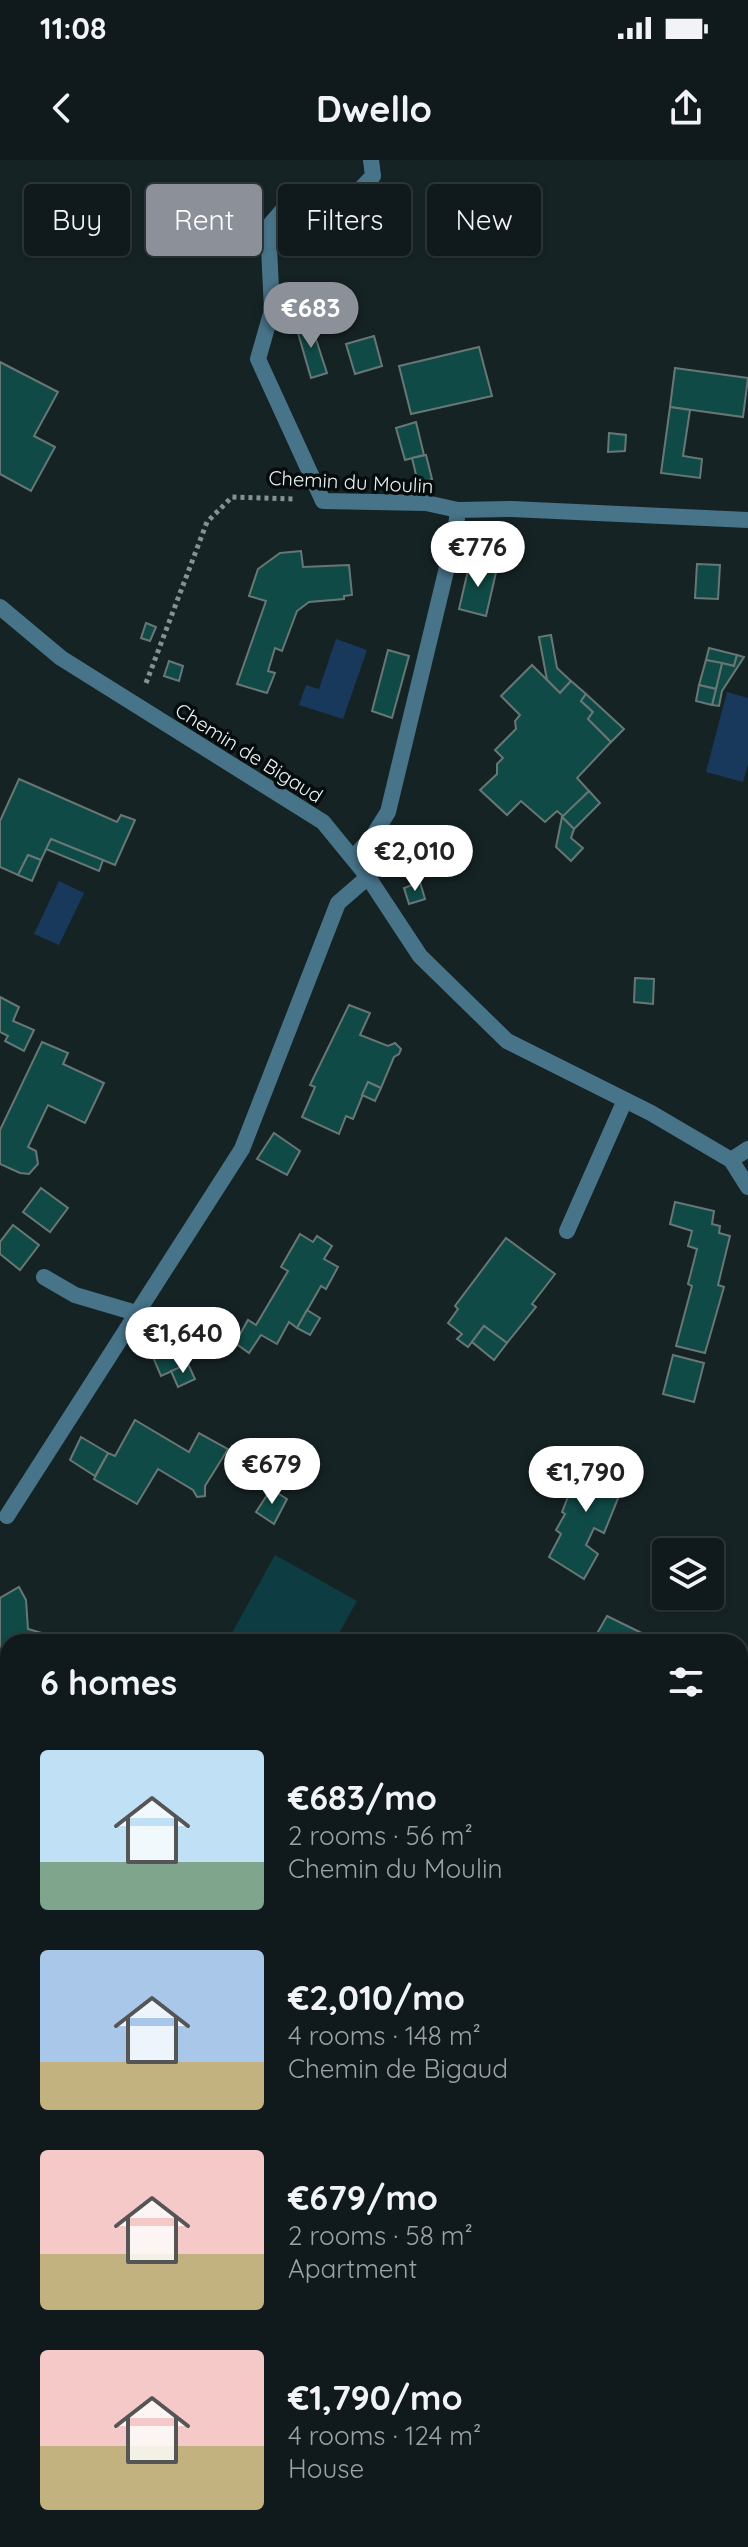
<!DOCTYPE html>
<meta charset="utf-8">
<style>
:root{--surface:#101a1c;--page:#1e2729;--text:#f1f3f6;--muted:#9ca1a3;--line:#30383b;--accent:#8c9099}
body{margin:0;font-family:Quicksand,sans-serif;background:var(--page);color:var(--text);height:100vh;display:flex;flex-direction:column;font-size:30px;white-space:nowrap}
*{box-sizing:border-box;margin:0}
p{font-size:26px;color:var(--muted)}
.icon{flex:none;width:44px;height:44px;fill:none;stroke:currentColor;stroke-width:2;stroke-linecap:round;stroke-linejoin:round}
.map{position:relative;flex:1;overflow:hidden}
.panel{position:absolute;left:0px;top:1474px;width:748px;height:914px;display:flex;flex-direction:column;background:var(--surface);border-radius:24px 24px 0 0;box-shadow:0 2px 6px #0004,0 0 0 2px var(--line)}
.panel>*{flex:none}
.guide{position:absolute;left:24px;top:24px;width:700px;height:72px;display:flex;gap:16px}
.tools{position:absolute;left:652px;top:1378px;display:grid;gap:16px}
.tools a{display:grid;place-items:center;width:72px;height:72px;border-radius:8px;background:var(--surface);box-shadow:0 2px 6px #0004,0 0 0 2px var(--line);font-size:40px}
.price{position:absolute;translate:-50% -68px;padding:0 18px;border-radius:28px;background:#fff;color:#222;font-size:26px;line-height:52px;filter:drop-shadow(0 2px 4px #0008)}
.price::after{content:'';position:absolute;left:50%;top:48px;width:24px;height:18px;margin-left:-12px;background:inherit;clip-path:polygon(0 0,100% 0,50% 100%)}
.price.active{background:var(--accent);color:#fff}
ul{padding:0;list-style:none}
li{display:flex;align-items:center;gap:24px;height:200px;padding:0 40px}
li span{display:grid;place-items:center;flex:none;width:224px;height:160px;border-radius:8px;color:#555}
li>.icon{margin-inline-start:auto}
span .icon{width:96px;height:96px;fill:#fffc;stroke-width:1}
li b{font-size:34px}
h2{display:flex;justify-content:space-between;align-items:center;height:96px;padding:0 40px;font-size:34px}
.tag{padding:0 28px;border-radius:8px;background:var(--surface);box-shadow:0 2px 6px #0004,0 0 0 2px var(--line);font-size:28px;line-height:72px}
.tag.active{background:var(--accent);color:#fff}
.status{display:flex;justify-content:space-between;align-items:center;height:56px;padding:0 40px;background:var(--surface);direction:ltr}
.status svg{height:22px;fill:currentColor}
header{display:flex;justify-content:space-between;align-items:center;height:104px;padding:0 40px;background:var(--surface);font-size:36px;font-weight:700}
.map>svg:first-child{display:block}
.green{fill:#0e3c43}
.water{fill:#19395c}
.building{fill:#104a46;stroke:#687775;stroke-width:2}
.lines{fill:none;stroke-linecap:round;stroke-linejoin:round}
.path{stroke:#869193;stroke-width:5;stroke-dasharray:4 4;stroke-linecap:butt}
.service{stroke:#48748a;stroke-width:16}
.minor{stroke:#48748a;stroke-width:16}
.labels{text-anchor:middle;stroke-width:7;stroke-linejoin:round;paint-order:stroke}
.street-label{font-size:20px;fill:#ebf4f6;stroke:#060b0c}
</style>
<div class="status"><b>11:08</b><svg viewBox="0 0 49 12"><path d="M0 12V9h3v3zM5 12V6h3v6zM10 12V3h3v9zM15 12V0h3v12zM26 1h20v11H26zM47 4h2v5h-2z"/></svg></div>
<header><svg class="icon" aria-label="back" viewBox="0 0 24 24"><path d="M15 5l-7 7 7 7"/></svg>Dwello<svg class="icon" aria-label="share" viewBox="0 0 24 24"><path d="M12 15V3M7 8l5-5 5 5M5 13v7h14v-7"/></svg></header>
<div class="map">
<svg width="748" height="2387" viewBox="0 0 748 2387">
<rect width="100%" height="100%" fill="#162325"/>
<path class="green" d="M275,1395L357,1441L334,1482H227Z"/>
<g class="water">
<path d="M336,479L367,490L343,559L299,545L306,525L319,529Z"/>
<path d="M727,532L748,538V604L743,622L706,612Z"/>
<path d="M59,721L84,733L59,785L34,774Z"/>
</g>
<g class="building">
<path d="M310,161L327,213L311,218L296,166Z"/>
<path d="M374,176L382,206L355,214L346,184Z"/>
<path d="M479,187L492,236L411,254L399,206Z"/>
<path d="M0,202L58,232L34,276L55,287L31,331L0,314Z"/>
<path d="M675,208L748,218L743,257L670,247Z"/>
<path d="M670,247L690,250L683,296L702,299L700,318L661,313Z"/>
<path d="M416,262L424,295L405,300L396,268Z"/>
<path d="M609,273L626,275L625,291L608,292Z"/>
<path d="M426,295L432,319L418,323L412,298Z"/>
<path d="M301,391L303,407L349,405L352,435L344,436V439L309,442L297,451L282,491L275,488L268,511L275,513L267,533L237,524L266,441L249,436L258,409L280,393Z"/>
<path d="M470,402L497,408L486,456L459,449Z"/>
<path d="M697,404L720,405L718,439L695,438Z"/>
<path d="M146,463L156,467L150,481L141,478Z"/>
<path d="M551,475L557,508L571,521L560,533L547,520L539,477Z"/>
<path d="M709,488L737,495L734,506L706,500Z"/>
<path d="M388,490L409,496L392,558L372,551Z"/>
<path d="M737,495L744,497L722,531L719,546L712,545L722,503L734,506Z"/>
<path d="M706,500L722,503L716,529L699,525Z"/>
<path d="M169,501L183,506L179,521L164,516Z"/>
<path d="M532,505L560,533L571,521L586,534L581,541L593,552L588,559L611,582L577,618L589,631L564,657L557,651L545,662L521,641L507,655L480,630L497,614V604L503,598L495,590L516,569L515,561L520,555L501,536Z"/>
<path d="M699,525L716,529L712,545L696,541Z"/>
<path d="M586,534L624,569L611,582L588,559L593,552L581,541Z"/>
<path d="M19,619L117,662L121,655L135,660L115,705L51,679L41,700L28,695L18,715L0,707V661Z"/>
<path d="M589,631L600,643L574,669L562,657Z"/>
<path d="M562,657L574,669L571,678L583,688L571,701L556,687Z"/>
<path d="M51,679L103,700L99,711L46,689Z"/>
<path d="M28,695L41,700L32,721L18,715Z"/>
<path d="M420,722L425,739L409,744L404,728Z"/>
<path d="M635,818L654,819L653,844L634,842Z"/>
<path d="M0,837L19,847L13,861L34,870L24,891L5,881L8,876L0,872Z"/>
<path d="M349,845L370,853L360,875L388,886L395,883L401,889L399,894L394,897L381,928L368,922L353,959L346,956L339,974L302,957L315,927L310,925Z"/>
<path d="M42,882L68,893L63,904L104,923L85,963L48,945L28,987L36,991L38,1004L29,1014L20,1013L0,1004V970Z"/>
<path d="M368,922L381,928L375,941L362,935Z"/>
<path d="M274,973L300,991L287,1015L257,999Z"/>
<path d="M41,1028L68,1048L50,1072L23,1052Z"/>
<path d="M675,1042L714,1051L712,1064L720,1066L719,1073L730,1076L718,1125L724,1127L705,1193L676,1186L692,1126L688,1124L697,1089L688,1086L692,1071L670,1064Z"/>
<path d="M13,1065L39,1085L20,1110L0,1094V1082Z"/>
<path d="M300,1074L313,1082L317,1076L332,1086L324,1099L338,1107L326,1129L321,1126L297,1168L289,1162L277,1184L261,1175L249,1193L235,1183L248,1160L256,1165L288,1111L281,1107Z"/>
<path d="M506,1078L555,1114L532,1144L536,1147L507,1183L484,1166L468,1187L457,1179L462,1174L448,1163L458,1149L455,1146Z"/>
<path d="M307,1150L320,1158L310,1175L297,1168Z"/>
<path d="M484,1166L507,1183L494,1200L472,1182Z"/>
<path d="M175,1179L188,1204L161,1216L150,1190Z"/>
<path d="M673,1195L704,1203L694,1242L663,1234Z"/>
<path d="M188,1204L195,1219L178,1227L171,1211Z"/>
<path d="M135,1260L189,1292L199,1273L228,1289L205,1326V1336L197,1337L193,1330L158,1309L137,1344L94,1319L108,1293L115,1296Z"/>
<path d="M81,1277L108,1293L95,1316L70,1300Z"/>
<path d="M585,1294L622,1309L613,1333L619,1336L604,1373L594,1368L586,1385L598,1394L584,1419L549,1397L561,1374L556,1370L565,1354L562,1352Z"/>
<path d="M271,1329L287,1339L274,1364L256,1352Z"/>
<path d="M19,1427L26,1440L28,1469L73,1482H8V1500L0,1497V1438Z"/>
<path d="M607,1456L656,1480L655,1482H604L595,1477Z"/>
<path d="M12,2380H89L95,2387H14Z"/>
<path d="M318,2380H359L353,2387H312Z"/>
</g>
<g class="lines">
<path class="path" d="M146,523L207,362L232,337L294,339"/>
<g class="service">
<path d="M371,0L373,16L345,45L288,44L268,67L272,150L258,199L323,341L426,343L458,350"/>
<path d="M731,1000L748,989"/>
<path d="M567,1071L625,940"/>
<path d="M44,1117L75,1135L136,1153"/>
<path d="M740,2106L748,2093"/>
<path d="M740,2180L748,2170"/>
<path d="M740,2223L748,2238"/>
<path d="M564,2387L568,2380"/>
</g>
<g class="minor">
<path d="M0,447L61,498L323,662L368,717L420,796L507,881L651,953L731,1000L748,1027"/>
<path d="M353,698L373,676L388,652L455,374L458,350L512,349L748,360"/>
<path d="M7,1356L242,989L338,743L368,717"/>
</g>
</g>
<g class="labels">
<g class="street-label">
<text transform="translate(351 322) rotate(3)" y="7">Chemin du Moulin</text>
<text transform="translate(249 593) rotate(32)" y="7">Chemin de Bigaud</text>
</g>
</g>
</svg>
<div class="tools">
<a><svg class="icon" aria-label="layers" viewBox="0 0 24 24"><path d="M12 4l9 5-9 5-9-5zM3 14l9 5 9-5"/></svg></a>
</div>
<b class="price active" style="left:311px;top:190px">€683</b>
<b class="price" style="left:478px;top:429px">€776</b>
<b class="price" style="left:415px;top:733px">€2,010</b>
<b class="price" style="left:183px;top:1215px">€1,640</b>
<b class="price" style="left:272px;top:1346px">€679</b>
<b class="price" style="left:586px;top:1354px">€1,790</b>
<div class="guide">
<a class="tag">Buy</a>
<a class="tag active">Rent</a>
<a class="tag">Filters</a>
<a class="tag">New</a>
</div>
<section class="panel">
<h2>6 homes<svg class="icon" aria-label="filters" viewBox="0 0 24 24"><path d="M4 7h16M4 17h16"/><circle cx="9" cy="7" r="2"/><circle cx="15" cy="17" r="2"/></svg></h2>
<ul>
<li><span style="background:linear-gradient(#bfe0f5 70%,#7fa58c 0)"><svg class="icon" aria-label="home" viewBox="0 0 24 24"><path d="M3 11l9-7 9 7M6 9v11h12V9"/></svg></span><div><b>€683/mo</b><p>2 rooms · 56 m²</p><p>Chemin du Moulin</p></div></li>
<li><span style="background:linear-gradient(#a9c7e8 70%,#c2b280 0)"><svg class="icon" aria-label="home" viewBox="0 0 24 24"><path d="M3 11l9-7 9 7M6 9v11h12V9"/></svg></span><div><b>€2,010/mo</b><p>4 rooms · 148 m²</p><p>Chemin de Bigaud</p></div></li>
<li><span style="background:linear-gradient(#f6c9c9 65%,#c2b280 0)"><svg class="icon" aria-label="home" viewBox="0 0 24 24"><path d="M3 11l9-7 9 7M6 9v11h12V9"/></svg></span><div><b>€679/mo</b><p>2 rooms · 58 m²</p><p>Apartment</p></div></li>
<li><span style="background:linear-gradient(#f6c9c9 60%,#c2b280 0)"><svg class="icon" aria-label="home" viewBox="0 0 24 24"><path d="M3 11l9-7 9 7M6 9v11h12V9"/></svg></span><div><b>€1,790/mo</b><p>4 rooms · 124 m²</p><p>House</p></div></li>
</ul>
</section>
</div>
